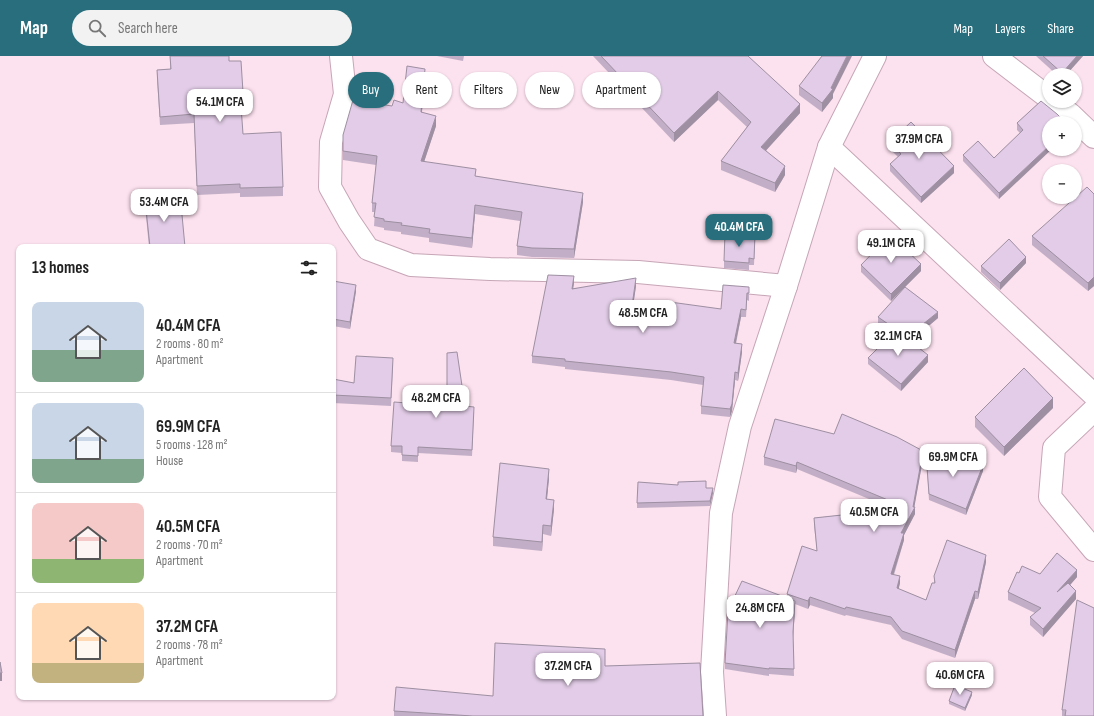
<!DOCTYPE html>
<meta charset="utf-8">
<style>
:root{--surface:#fff;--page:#f2f2f2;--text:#222;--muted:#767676;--line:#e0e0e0;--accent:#286e7c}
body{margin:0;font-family:"Sofia Sans Condensed",sans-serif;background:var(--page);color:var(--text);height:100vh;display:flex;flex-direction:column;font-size:15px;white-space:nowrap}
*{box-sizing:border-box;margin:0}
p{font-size:13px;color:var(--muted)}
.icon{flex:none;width:22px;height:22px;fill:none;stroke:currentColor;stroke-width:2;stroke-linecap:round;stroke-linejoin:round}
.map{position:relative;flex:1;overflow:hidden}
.drawer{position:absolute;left:16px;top:188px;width:320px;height:456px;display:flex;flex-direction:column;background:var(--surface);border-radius:8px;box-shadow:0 1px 3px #0004}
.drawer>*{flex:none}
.hud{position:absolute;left:348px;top:16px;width:380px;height:36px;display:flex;gap:8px}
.fabs{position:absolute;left:1042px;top:12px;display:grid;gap:8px}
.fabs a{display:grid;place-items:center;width:40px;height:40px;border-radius:50%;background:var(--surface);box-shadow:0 1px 3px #0004;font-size:20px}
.price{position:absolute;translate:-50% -34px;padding:0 9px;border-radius:8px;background:#fff;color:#222;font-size:13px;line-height:26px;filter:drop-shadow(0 1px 2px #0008)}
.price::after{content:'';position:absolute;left:50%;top:24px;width:12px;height:9px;margin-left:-6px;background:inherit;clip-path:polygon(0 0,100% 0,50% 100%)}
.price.current{background:var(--accent);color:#fff}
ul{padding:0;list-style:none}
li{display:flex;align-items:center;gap:12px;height:100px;padding:0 16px}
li+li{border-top:1px solid var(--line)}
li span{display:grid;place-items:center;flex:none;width:112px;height:80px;border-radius:8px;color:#555}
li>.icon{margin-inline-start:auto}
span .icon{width:48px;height:48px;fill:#fffc;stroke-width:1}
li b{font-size:17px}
h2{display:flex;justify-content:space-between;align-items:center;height:48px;padding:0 16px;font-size:17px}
.pill{padding:0 14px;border-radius:18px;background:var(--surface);box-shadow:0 1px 3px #0004;font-size:14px;line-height:36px}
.pill.current{background:var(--accent);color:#fff}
header{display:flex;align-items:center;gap:24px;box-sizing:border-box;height:56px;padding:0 20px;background:var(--accent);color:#fff}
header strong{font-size:19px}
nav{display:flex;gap:22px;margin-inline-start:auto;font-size:14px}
.search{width:280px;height:36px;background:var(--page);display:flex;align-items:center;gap:10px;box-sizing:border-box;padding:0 14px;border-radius:22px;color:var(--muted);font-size:15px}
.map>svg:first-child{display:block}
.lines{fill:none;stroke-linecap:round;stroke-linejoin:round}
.minor-casing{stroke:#c6a6b6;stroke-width:24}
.minor{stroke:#fff;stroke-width:22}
.wall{fill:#c2afc7}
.shaded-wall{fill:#9e8fa2}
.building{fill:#e2cce7;stroke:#9e8fa2}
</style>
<header>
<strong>Map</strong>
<div class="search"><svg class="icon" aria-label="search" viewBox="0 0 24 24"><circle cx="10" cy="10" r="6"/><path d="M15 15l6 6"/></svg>Search here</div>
<nav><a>Map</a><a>Layers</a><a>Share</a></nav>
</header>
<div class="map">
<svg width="1094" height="660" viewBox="0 0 1094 660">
<rect width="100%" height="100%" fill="#fce1ee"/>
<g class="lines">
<defs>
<g id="minor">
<path d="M341,0L345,38L331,86L330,131L349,165L368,193L411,209L490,213L638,216L786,230"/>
<path d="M994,0L1049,42"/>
<path d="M1053,45L1071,59L1094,81"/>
<path d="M829,91L1094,339"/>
<path d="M1094,354L1054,392L1050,441L1094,494"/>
<path d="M715,660L712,616L721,457L740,370L786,230L829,91L875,0"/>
</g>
</defs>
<use href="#minor" class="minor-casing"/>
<use href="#minor" class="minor"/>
</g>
<g class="wall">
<path d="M170,0H229V5L243,36V45H240L243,78L283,131V140L240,141V137L197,139L194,67L160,69L157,23V14L170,13Z"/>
<path d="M437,0H464L463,5Z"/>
<path d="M593,0H748L800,57L766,94L785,119L775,136L721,114V105L747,71L718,44L674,86Z"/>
<path d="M1036,0H1083L1066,19H1057Z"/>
<path d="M425,22L422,56L436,70L424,106L476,120L583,146L574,202L532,201L517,199V190L520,165L475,158L472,192L429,186V182L401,178V176L384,174V172L374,170L375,156H372V147L376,109L343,104V79L392,50L403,47Z"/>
<path d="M799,30L833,38V42L822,56L799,39Z"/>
<path d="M1041,45L999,143L963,105V99L994,102L1020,77L1017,74V67Z"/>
<path d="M890,86L954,117L921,147L890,115V108L898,101L890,93Z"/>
<path d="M1094,138V230L1088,235L1032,189V180Z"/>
<path d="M145,144L185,191H149L145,150Z"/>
<path d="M755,185L754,209H749V214L724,212V205Z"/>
<path d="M1026,207L1000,234L981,216V210Z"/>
<path d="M861,209L921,215L891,245L861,216Z"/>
<path d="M333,225L356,235L350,273L333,270Z"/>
<path d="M574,227L573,232L636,230L633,250L669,258L721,253L749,231V245L747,244L746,261H741L736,288L742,296L738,325L735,324L732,355L730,361L701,358V350L703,329L671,324L565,313V311L532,307V300Z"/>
<path d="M878,261L938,262L911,285L928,306L901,335L868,308V302L893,278L878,268Z"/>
<path d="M393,310L391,350L333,347V323L354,327Z"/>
<path d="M447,350H465L474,357L472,400L418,397V406L402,405V397L391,396V390Z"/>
<path d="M1053,352L1004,400L975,371V361Z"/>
<path d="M926,398L941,406L983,415L966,459L929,444Z"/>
<path d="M764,401L923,403L914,451L915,458L904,479V484L894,519L900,527L898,533L926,544L934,527V520L986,506L978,543H975L955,602L902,583L891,569L846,559L845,560L810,549L808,553L795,548L793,581L794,620L769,618V620L725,613V607L733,544L787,542V538L817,495L814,470V462L893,453L797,413L796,417L764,409Z"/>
<path d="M549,422L547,443L554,453L551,480L543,478L542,495L493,490V481Z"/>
<path d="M706,432L713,437L710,450L637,452V447Z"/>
<path d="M1019,517L1040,518L1077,521L1070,529L1076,543L1043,581L1030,569V561L1035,557L1008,544V536Z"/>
<path d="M605,610L703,660H394V655L493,640Z"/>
<path d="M972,639L965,655L949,648V645Z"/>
<path d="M1062,654L1094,660H1062Z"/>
</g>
<g class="shaded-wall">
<path d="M847,0H852L833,38V42L822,56V47L831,32Z"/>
<path d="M1077,0H1083L1066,19H1062V17Z"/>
<path d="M425,13V22L421,65V56Z"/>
<path d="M718,35V44L674,86V77Z"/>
<path d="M800,48V57L761,100V91Z"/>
<path d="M436,60V70L421,115V105Z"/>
<path d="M1049,90V93H1052L999,143V137Z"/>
<path d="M785,110V119L775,136V127Z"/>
<path d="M954,110V117L921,147V141Z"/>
<path d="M583,137V146L574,202V193Z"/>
<path d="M475,149V158L472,192V182Z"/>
<path d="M1026,201V207L1000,234V227Z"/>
<path d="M921,208V215L891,245V238Z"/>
<path d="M574,220V227L572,240V233Z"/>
<path d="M1094,221V230L1088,235V227Z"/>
<path d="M636,222V230L632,257V250Z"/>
<path d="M356,229V235L350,273V266Z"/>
<path d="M741,253V261L734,295V287Z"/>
<path d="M938,256V262L907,288V281Z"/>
<path d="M742,288V296L738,325V317Z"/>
<path d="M928,299V306L901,335V328Z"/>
<path d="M735,316V324L732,355L730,361V353Z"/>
<path d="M1053,342V352L1004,400V391Z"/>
<path d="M923,395V403L914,453L915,451V458L904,479V484L891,526V518L901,477L913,451Z"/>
<path d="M797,406V413L796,417V410Z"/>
<path d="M983,409V415L966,459V453Z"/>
<path d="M549,413V422L546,452V443Z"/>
<path d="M713,432V437L710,450V445Z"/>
<path d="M554,444V453L551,480V470Z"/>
<path d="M543,469V478L542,495V486Z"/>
<path d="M986,499V506L978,543V536Z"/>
<path d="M1077,514V521L1057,544V536Z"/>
<path d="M900,520V527L897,540V532Z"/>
<path d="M975,535V543L955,602V594Z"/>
<path d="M1076,535V543L1043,581V573Z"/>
<path d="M810,541V549L808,553V545Z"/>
<path d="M795,545V552L793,583V576Z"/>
<rect x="0" y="617" width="2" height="8"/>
<path d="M972,636V639L965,655V652Z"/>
</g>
<g class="building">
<path d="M170,0H229V5H241L243,36H240L243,78L281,76L283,131L240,132V128L197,130L194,58L160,61L157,14L171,13Z"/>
<path d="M601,0H748L800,48L761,91L785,110L775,127L721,105L751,66L718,35L674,77Z"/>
<path d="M822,0H847L831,32L833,33L822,47L799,30Z"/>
<path d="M1043,0H1077L1062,17Z"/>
<path d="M407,10L425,13L421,56L436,60L421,105L476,113L475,120L583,137L574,193L532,192L517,190L522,156L475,149L472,182L429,177L430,173L401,169L402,167L384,165V163L374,161L376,147H372L377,100L343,95V79L353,44L392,50L394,44L403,47Z"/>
<path d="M1041,45L1057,58L1066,67H1049V90L999,137L963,99L978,85L994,102L1023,74L1017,67Z"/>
<path d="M911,66L954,110L921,141L890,108L901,98L890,86Z"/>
<path d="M1087,131L1094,138V221L1088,227L1032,180Z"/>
<path d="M163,137L182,159L185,191H150L145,144L154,143Z"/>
<path d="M725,177L755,179L754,203L749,202V207L724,205Z"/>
<path d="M890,179L921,208L891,238L861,209Z"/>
<path d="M1009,183L1026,201L1000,227L981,210Z"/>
<path d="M548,219L574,220L572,233L636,222L632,250L669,258L670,246L721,253L723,229L749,231V237H747L746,254L741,253L734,287L742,288L738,317L735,316L732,348L730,353L701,350L704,321L671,316L565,305V303L532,300Z"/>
<path d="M333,225L356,229L350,266L333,263Z"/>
<path d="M905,231L938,256L907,281L878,261Z"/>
<path d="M896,274L928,299L901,328L868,302Z"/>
<path d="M457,296L465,350L474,351L472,394L418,391V400L402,399V390H391L394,346L447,350V297Z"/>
<path d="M356,300L393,302L391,342L333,339V323L354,327Z"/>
<path d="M1024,312L1053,342L1004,391L975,361Z"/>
<path d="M842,358L897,381L923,395L913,451H915L901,477H904L891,518L900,520L897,532L926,544L932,527H935L934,520L947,484L986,499L978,536L975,535L955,594L902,575L891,561L846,551L845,553L810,541L808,545L787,538L802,490L817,495L814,462L907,452L797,406L796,410L764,401L775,363L834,378Z"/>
<path d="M946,394L983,409L966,453L929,438L926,398L941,406Z"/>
<path d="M500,407L549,413L546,443L554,444L551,470L543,469L542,486L493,481Z"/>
<path d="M706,425V432H713L710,445L637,447L638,426L678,429V426Z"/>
<path d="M1057,497L1077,514L1057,536L1068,527L1076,535L1043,573L1030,561L1041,552L1008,536L1017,516L1019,517L1022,510L1040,518Z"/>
<path d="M742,525L795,545L793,576L794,613L769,612V613L725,607L728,556L731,544H733Z"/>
<path d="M1077,544L1094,552V660H1065L1066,654H1062Z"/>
<path d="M495,587L605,593V610L700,607L703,660H473L394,655L396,631L493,640Z"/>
<path d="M0,606L2,617H0Z"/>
<path d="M955,629L972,636L965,652L949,645Z"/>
</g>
</svg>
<div class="fabs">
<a><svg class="icon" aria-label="layers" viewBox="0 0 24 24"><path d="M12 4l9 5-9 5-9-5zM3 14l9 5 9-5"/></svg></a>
<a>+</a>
<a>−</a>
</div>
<b class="price" style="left:220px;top:67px">54.1M CFA</b>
<b class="price" style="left:919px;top:104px">37.9M CFA</b>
<b class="price" style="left:164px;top:167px">53.4M CFA</b>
<b class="price current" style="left:739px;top:192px">40.4M CFA</b>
<b class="price" style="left:891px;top:208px">49.1M CFA</b>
<b class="price" style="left:643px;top:278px">48.5M CFA</b>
<b class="price" style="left:898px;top:301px">32.1M CFA</b>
<b class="price" style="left:436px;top:363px">48.2M CFA</b>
<b class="price" style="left:953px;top:422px">69.9M CFA</b>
<b class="price" style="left:874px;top:477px">40.5M CFA</b>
<b class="price" style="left:760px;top:573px">24.8M CFA</b>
<b class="price" style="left:568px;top:631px">37.2M CFA</b>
<b class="price" style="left:960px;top:640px">40.6M CFA</b>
<div class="hud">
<a class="pill current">Buy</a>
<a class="pill">Rent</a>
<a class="pill">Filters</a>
<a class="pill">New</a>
<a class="pill">Apartment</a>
</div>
<section class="drawer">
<h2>13 homes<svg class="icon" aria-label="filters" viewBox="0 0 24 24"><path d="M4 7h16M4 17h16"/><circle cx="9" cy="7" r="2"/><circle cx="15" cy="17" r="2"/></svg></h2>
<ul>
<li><span style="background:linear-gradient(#c9d6e8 60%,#7fa58c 0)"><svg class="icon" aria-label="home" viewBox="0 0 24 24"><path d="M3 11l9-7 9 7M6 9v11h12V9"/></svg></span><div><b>40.4M CFA</b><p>2 rooms · 80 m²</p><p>Apartment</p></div></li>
<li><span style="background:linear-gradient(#c9d6e8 70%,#7fa58c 0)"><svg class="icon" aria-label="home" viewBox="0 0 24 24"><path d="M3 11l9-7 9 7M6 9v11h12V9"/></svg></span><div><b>69.9M CFA</b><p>5 rooms · 128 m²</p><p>House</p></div></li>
<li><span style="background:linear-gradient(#f6c9c9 70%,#8fb573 0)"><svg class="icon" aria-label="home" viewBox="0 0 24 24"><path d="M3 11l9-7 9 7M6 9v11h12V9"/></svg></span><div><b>40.5M CFA</b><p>2 rooms · 70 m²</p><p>Apartment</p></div></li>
<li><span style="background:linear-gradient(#ffd9b3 75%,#c2b280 0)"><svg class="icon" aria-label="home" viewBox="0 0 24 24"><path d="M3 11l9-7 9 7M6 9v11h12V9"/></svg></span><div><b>37.2M CFA</b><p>2 rooms · 78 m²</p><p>Apartment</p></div></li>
</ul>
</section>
</div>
